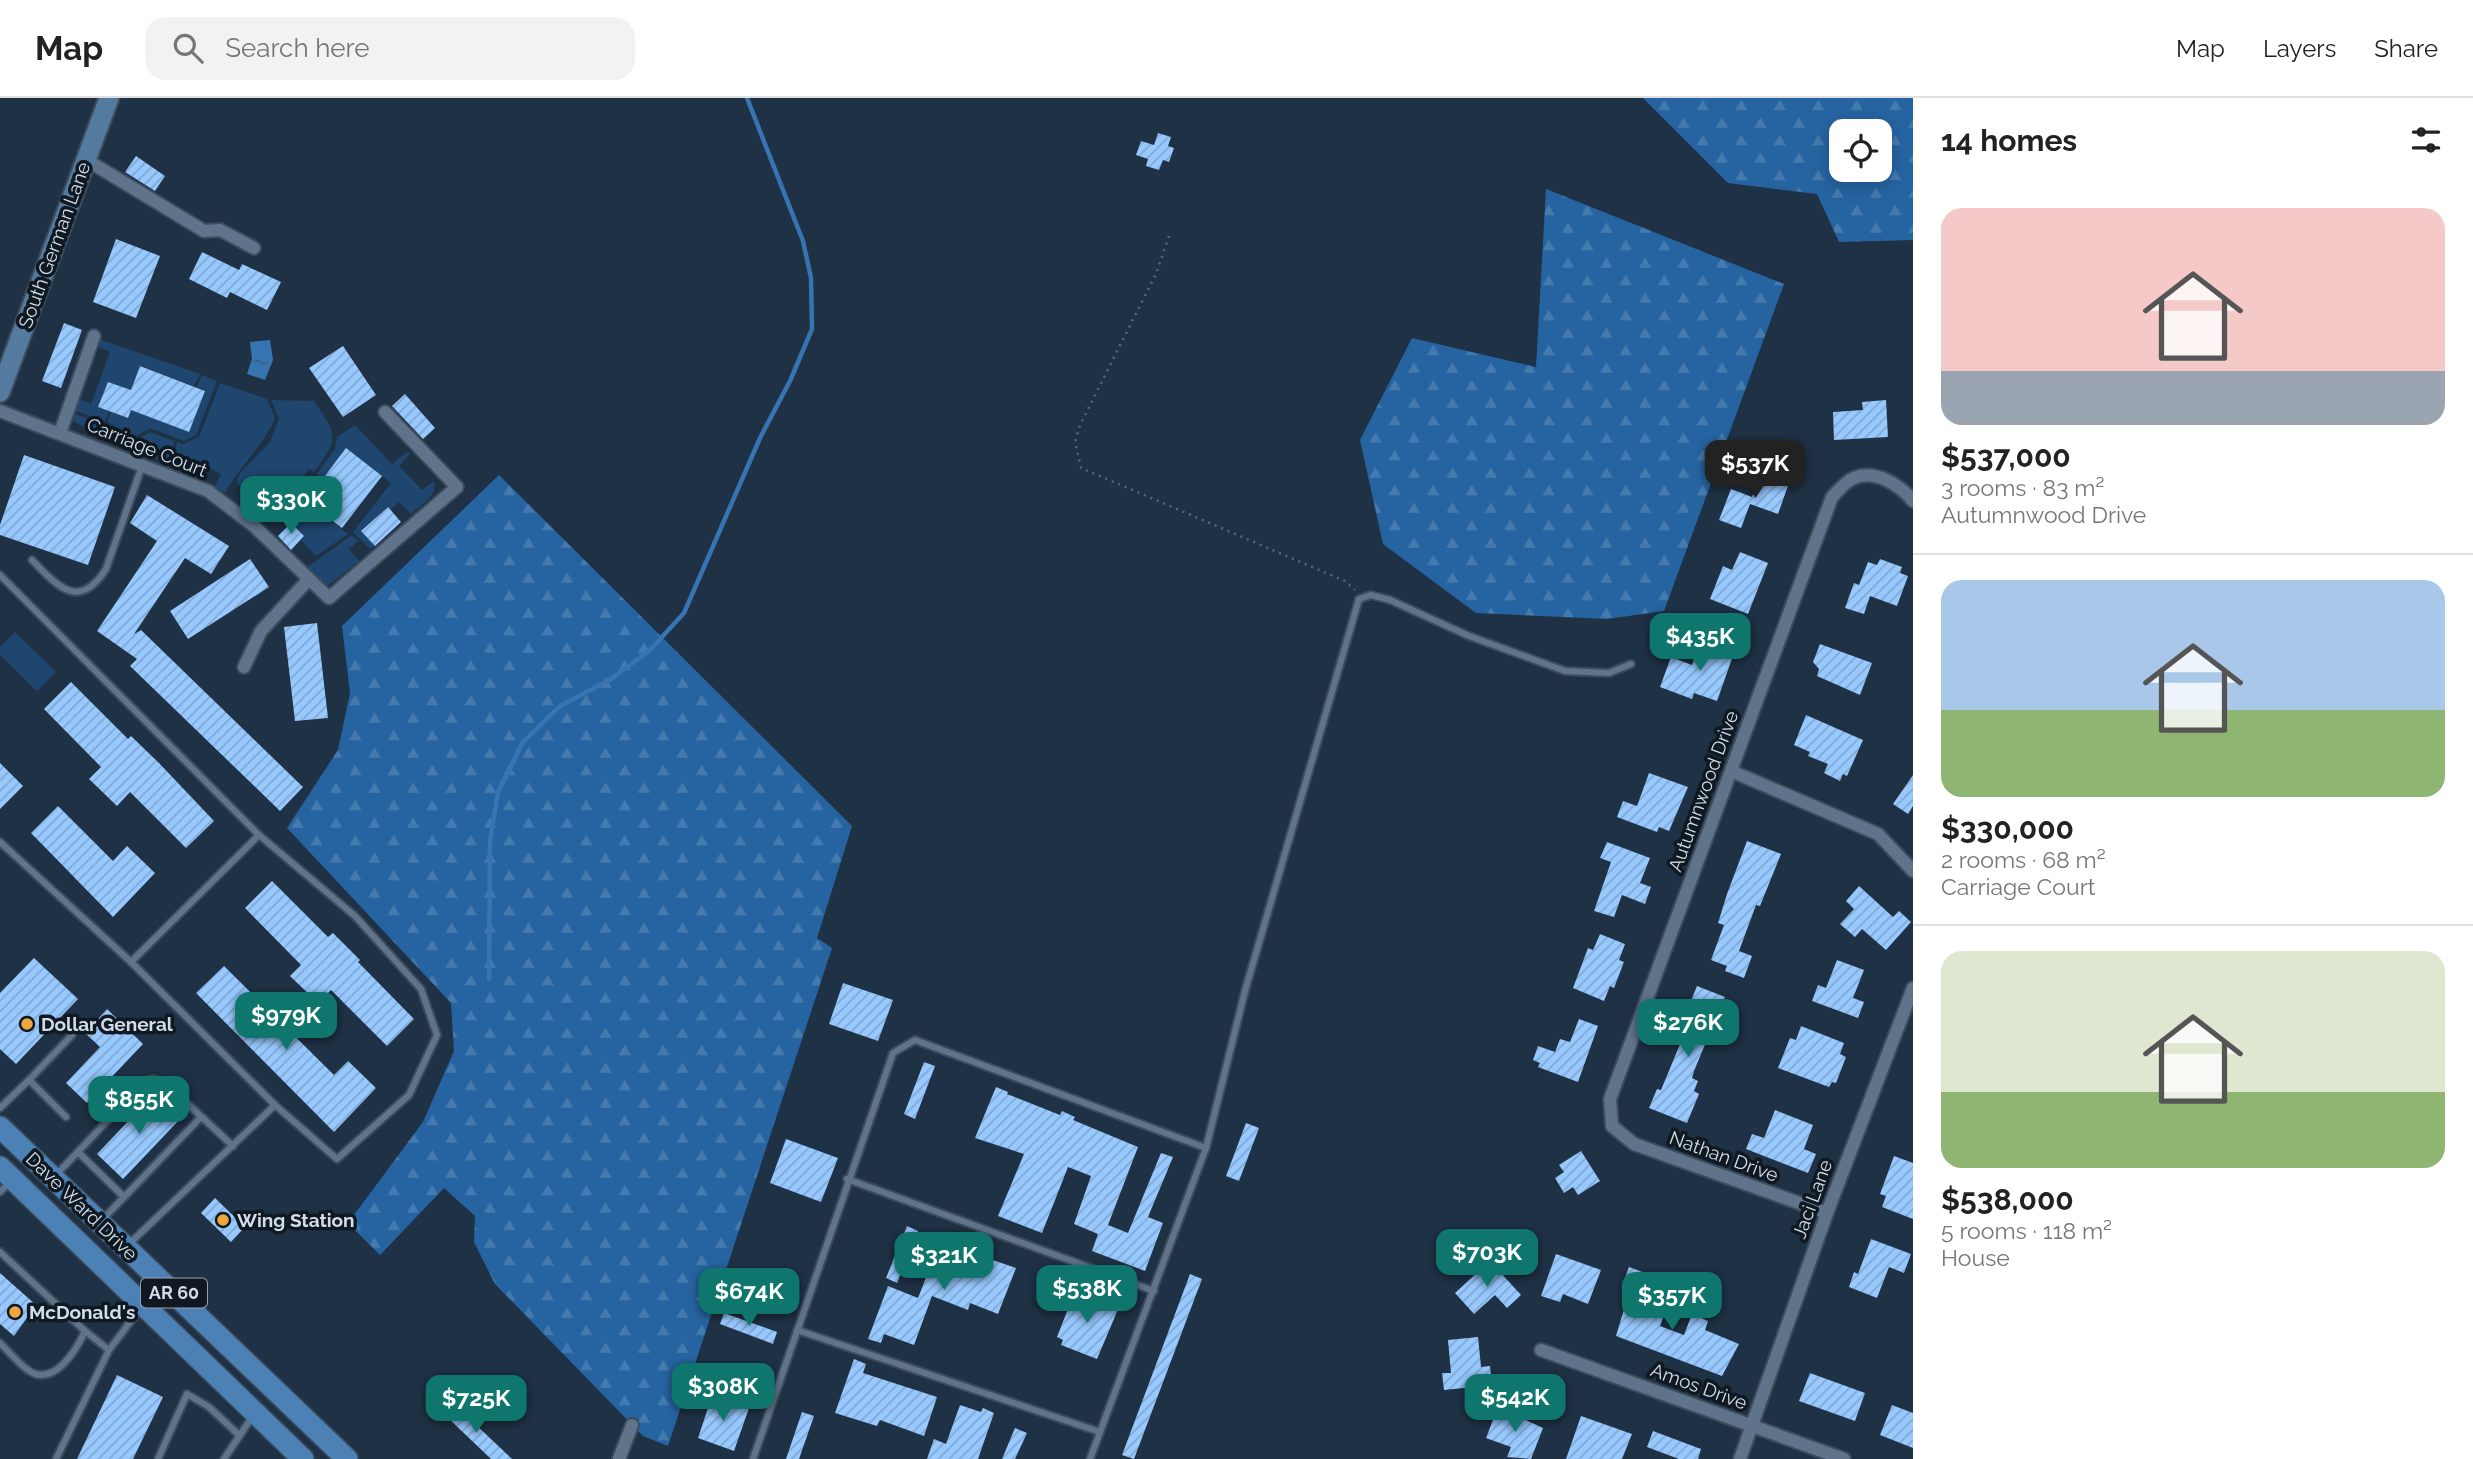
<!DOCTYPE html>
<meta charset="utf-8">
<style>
:root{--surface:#fff;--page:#f2f2f2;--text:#222;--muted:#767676;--line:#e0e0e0;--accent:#0f766e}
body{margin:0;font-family:Raleway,sans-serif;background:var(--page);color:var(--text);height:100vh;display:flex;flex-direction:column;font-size:26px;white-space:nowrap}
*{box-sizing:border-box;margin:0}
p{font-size:23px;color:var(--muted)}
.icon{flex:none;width:38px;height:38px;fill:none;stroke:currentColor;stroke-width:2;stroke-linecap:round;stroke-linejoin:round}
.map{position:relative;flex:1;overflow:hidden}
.side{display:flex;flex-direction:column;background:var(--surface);width:560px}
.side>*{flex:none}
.tools{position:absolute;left:1829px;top:21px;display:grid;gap:14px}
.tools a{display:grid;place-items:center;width:63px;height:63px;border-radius:14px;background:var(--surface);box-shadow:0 4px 18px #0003;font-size:35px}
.price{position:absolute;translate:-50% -60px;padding:0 16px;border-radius:14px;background:var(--accent);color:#fff;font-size:23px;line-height:46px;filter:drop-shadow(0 2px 4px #0008)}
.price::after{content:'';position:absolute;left:50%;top:42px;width:21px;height:16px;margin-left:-10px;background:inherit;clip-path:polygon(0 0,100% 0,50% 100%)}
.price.active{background:#222;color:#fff}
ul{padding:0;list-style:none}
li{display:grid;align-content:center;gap:14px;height:371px;padding:0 28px}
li+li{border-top:2px solid var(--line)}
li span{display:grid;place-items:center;height:217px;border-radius:21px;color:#555}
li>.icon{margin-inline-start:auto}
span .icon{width:126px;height:126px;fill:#fffc;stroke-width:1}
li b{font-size:30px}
h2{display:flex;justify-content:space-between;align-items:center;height:84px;padding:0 28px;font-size:30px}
header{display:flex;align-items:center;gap:42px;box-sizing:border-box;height:98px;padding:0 35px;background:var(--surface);border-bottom:2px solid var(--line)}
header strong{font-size:33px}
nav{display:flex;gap:38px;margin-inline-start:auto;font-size:24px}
.search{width:490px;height:63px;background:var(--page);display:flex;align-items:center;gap:18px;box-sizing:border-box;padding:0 24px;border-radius:21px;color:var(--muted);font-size:26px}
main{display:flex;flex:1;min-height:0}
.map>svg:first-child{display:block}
.green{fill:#1f466e}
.forest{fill:url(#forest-firs);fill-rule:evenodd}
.water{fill:url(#water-ripples)}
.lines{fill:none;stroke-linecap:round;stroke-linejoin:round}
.stream{stroke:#3774b2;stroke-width:4.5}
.building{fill:url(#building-hatch)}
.lane-casing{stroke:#3c4c5d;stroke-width:10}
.street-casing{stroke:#3c4c5d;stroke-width:16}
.secondary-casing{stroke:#3c4c5d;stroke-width:23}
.primary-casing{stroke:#3c4c5d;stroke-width:24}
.path{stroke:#576779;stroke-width:2.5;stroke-dasharray:2 5;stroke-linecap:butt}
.lane{stroke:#5f748a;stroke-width:6}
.street{stroke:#5f748a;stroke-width:12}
.secondary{stroke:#557aa0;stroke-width:19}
.primary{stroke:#4c81b6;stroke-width:21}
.poi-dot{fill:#f0a63f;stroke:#101922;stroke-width:2.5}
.labels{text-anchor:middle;stroke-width:7;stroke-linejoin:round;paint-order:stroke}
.shield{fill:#101922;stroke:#98a2ae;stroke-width:2}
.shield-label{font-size:18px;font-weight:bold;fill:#d2ddea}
.street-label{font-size:19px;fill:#d2ddea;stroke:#101922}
.poi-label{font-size:19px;font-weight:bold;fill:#d2ddea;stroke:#101922;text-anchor:start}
</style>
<header>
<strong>Map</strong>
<div class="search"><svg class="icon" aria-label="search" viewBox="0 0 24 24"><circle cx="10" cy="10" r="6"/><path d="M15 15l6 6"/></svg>Search here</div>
<nav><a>Map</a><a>Layers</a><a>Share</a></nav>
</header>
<main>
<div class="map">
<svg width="1913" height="1361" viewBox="0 0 1913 1361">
<defs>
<pattern id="forest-firs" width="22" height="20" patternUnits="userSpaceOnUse" patternTransform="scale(1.75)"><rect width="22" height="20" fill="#2664a1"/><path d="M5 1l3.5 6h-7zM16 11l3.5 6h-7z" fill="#457aae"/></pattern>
<pattern id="water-ripples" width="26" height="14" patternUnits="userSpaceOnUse" patternTransform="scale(1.75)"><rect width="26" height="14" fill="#3774b2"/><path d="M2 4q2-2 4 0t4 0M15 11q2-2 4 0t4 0" fill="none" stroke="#3b5e81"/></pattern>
<pattern id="building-hatch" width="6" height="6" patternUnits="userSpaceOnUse" patternTransform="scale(1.75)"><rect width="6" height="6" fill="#97c9ff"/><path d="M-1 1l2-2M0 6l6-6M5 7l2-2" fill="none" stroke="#81a7d1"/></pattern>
</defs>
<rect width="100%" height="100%" fill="#1f3145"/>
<g class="green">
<path d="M99,241L200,276L194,288L140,268L131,292L108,284L99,309L109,313L105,324L74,312L78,301L91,306L110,254L97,248Z"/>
<path d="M202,277L217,283L196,337L184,343L150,330L135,339L107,324L111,314L127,320L131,312L189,334L205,293L197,289Z"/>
<path d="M220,285L267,301L275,320C263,349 240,368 225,395L214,389L221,376L182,356L173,367L177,344L183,346L199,339Z"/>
<path d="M271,302L314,303C338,338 339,340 314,374L309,371L276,415L236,385L240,375L270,344L279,321Z"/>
<path d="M73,315L122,334L124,339L135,343L150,334L174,343L170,367L74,324Z"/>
<path d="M355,327L392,366L407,354L410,356L399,368L422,392L434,383C438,398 421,407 411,416L399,404L390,412L387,409L362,433L375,448L370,451L353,434L391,385L346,351L322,381L317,376L335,351L337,339Z"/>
<path d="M310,377L320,384L306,403L348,436L316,458L301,442L304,438L279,418Z"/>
<path d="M352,437L358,443L349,451L359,463L326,489L306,470Z"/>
<path d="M15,534L56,574L37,593L0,557V549Z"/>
</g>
<g class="forest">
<path d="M1643,0H1913V142L1839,144L1817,96L1728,85ZM1880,33V72H1841V33Z"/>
<path d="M1546,91L1784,186L1664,513L1607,521L1476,515L1383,446L1360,342L1412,240L1536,269Z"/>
<path d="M499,377L852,728L817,840L832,850L668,1348L643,1338L495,1186L474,1144L475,1118L444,1090L380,1157L348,1125L423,1024L454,953L451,905L287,730L338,652L350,595L342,528Z"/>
</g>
<path class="water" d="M270,242L273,262L265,282L247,276L252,261L250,244Z"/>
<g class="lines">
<path class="stream" d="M489,881L490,743L498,694L523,644L560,608L611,581L650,552L684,515L760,340L790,283L812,231L811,180L803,143L747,0"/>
</g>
<g class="building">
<path d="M1158,35L1171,39L1168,48L1174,50L1169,64L1163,62L1159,72L1146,68L1148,61L1136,57L1141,43L1154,47Z"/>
<path d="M136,58L165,78L155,93L125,74Z"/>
<path d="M116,141L160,158L136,220L93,204Z"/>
<path d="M202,154L239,172L242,166L281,184L267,212L230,194L227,200L189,181Z"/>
<path d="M64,225L82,232L61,290L42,283Z"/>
<path d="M343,248L376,297L343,319L309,270Z"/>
<path d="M140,268L205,293L189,334L131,312L128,320L98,309L108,284L131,292Z"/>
<path d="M405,296L435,330L423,341L392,308Z"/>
<path d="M1886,302L1888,339L1834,342L1833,314L1863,312L1862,304Z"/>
<path d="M346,350L382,378L342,430L306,403Z"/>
<path d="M24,357L115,389L88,467L0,437V427Z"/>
<path d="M1761,375L1789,385L1778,416L1750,406L1741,430L1719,422L1731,391L1752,399Z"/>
<path d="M147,397L229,448L211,476L185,460L134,536L141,532L303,689L280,713L130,568L137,561L97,533L157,443L130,425Z"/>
<path d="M388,409L401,424L375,448L361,433Z"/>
<path d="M291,425L304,438L291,452L278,438Z"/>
<path d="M1740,454L1768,465L1748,516L1710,501L1723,468L1732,472Z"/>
<path d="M250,461L269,489L188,541L170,513Z"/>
<path d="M1880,461L1902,469L1900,475L1908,478L1897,508L1870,498L1864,516L1845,510L1854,485L1859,487L1868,464L1877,467Z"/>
<path d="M317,525L328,620L295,623L284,529Z"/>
<path d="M1710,543L1735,552L1717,603L1694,595L1692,601L1660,589L1671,559L1692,567L1697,553L1705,556Z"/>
<path d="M1820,546L1872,565L1860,597L1817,578L1819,571L1813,564Z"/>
<path d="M71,584L128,641L131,638L159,665L214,723L186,750L130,694L117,708L89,681L101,669L44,611Z"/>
<path d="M1806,617L1863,642L1847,678L1843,676L1840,683L1824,675L1828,666L1808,658L1810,654L1794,647Z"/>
<path d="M0,665L23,688L0,711Z"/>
<path d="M1649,675L1688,689L1669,733L1659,729L1657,734L1617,719L1623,703L1637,708Z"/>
<path d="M1913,677V708L1908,716L1893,706Z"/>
<path d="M58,708L113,763L127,748L155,775L113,819L31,735Z"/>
<path d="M1747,743L1781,756L1760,808L1756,807L1739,853L1752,858L1744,880L1725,873L1727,868L1711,862L1724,827L1718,825L1727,796Z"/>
<path d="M1607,744L1650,760L1640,785L1651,789L1645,806L1622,797L1614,819L1594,813L1611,764L1600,760Z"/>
<path d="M272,783L328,839L333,835L360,862L358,864L414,921L387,948L331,892L318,905L290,878L301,867L245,810Z"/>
<path d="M1859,788L1893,819L1899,813L1911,824L1886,852L1862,831L1855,839L1840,826L1854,811L1846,803Z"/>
<path d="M1600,836L1625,846L1619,862L1624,864L1614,890L1610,888L1604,903L1573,890L1588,850L1593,852Z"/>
<path d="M34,860L78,901L16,966L0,951V895Z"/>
<path d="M1837,862L1864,872L1853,900L1864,904L1858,920L1812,903L1818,887L1826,890Z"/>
<path d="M224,868L334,977L348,963L376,990L334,1034L196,895Z"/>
<path d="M843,885L893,902L878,943L829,926Z"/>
<path d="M1697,888L1725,899L1694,973L1692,980L1698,983L1694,993L1699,996L1687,1025L1649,1010L1657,991L1661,992L1695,910L1689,908Z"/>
<path d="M107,911L143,946L87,1005L66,985L100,949L85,935Z"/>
<path d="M1579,921L1598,928L1578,984L1538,969L1540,965L1533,962L1538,948L1555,954L1560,941L1570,944Z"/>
<path d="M1801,928L1844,945L1840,956L1846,959L1836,985L1832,984L1829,989L1778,970L1790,940L1796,942Z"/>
<path d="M924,964L935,968L915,1021L904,1016Z"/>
<path d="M996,989L1008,994L1007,996L1060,1017L1062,1013L1075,1019L1073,1022L1138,1049L1108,1127L1128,1135L1161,1055L1173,1059L1148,1119L1163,1125L1145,1173L1092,1153L1098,1136L1074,1126L1091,1078L1068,1069L1042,1135L998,1118L1024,1056L975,1040Z"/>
<path d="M155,995L181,1020L123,1081L97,1056Z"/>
<path d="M1775,1012L1813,1027L1804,1051L1816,1056L1808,1075L1746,1051L1752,1036L1764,1040Z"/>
<path d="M1246,1025L1259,1030L1239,1083L1226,1078Z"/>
<path d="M786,1041L838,1060L821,1104L770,1085Z"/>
<path d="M1581,1053L1600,1083L1578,1097L1573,1089L1564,1095L1555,1080L1564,1074L1559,1067Z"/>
<path d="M1894,1058L1913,1065V1121L1882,1109L1886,1098L1880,1096Z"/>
<path d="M215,1100L245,1129L231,1144L201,1115Z"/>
<path d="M907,1128L918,1133L897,1185L886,1180Z"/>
<path d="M1871,1141L1911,1156L1904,1175L1889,1169L1877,1200L1849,1189L1854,1174L1858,1176Z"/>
<path d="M940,1144L1016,1170L998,1216L970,1205L968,1212L932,1198L914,1247L884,1236L881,1245L868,1241L888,1188L918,1200Z"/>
<path d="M1556,1156L1601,1172L1588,1206L1563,1196L1560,1204L1541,1198Z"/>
<path d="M1490,1163L1521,1197L1507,1210L1495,1197L1474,1216L1455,1195Z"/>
<path d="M1629,1169L1651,1177L1640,1208L1664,1217L1660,1228L1684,1237L1692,1216L1708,1223L1705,1232L1739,1246L1722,1278L1616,1238L1631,1188L1623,1185Z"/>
<path d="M0,1175L36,1207L14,1238L0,1226Z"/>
<path d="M1190,1176L1202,1181L1134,1361L1122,1357Z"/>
<path d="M1075,1193L1119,1209L1097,1261L1061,1247L1063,1242L1057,1239Z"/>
<path d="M724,1215L777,1234L773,1246L720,1226Z"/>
<path d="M1478,1239L1481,1269L1490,1268L1492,1287L1444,1292L1442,1275H1451L1448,1242Z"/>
<path d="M854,1261L866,1266L863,1275L937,1299L924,1338L880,1322L877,1328L835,1315Z"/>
<path d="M1810,1275L1865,1295L1855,1323L1799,1303Z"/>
<path d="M117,1277L163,1299L133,1361H77Z"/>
<path d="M712,1298L749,1310L734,1353L698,1340Z"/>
<path d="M455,1307L512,1361H491L445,1317Z"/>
<path d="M960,1307L981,1314L983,1310L994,1315L978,1361H927L934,1341L946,1346Z"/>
<path d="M1892,1307L1913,1315V1350L1880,1337Z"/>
<path d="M1498,1309L1543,1330L1531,1361L1507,1359L1511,1349L1486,1340Z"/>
<path d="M802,1314L814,1318L799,1361H786Z"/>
<path d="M1581,1318L1632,1336L1622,1361H1566Z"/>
<path d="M1015,1330L1027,1335L1015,1361H1002Z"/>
<path d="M1653,1333L1701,1351L1698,1361H1679L1647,1349Z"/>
</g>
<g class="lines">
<defs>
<g id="lane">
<path d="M32,462C58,489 79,513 106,471L142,368"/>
<path d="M0,477L259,737L355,818L421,891L437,937L409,997L337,1061L275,1007L131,864L0,744"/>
<path d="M131,864L259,737"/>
<path d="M0,1010L29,982"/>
<path d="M66,1019L29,982L72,937"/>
<path d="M78,1054L124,1099"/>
<path d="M56,1077L145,983L153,981L164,984L233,1048"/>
<path d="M847,1081L1154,1193"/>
<path d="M0,1094L9,1085"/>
<path d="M103,1121L201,1019"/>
<path d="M129,1146L275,1007"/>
<path d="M0,1154L85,1233C76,1253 53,1290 28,1272C18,1265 9,1254 0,1245"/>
<path d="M797,1232L1100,1334"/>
<path d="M85,1233L109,1252"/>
<path d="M56,1361L109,1252L140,1211"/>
<path d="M158,1361L187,1296L209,1309L239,1337"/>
<path d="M224,1361L252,1319"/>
<path d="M753,1361L893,955L915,942L1206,1050"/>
<path d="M1090,1361L1206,1050L1245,893L1359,501L1371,497L1390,502L1469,538L1565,573L1609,575L1631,566"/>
</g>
<g id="street">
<path d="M85,61L204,133L220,132L254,150"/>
<path d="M0,313L208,393L254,428L329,500L457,389L385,314"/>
<path d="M60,335L94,238"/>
<path d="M244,569L261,533L309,481"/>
<path d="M1731,673L1878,736L1913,773"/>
<path d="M1827,1115L1634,1046L1612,1028L1610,1001L1832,399C1838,393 1846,383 1854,380C1875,371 1900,387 1913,403"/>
<path d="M1541,1252L1844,1361"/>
<path d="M619,1361L632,1327"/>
<path d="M1740,1361L1827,1115L1913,890"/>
</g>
<path id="secondary" d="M0,294L109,0"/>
<g id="primary">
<path d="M0,1029L347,1361"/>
<path d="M0,1069L303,1361"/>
</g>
</defs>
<use href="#lane" class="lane-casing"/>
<use href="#street" class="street-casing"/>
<use href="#secondary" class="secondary-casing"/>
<use href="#primary" class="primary-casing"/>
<path class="path" d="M1169,138L1156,176L1080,327L1075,344L1081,370L1345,483L1355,492"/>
<use href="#lane" class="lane"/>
<use href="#street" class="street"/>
<use href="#secondary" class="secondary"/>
<use href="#primary" class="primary"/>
</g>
<g class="poi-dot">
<circle cx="27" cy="926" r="7"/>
<circle cx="223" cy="1122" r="7"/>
<circle cx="15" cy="1214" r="7"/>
</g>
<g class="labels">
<rect class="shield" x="141" y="1180.5" width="66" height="29" rx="5"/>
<g class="shield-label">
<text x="174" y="1201">AR 60</text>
</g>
<g class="street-label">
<text transform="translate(54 147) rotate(-70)" y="7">South German Lane</text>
<text transform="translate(147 349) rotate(22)" y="7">Carriage Court</text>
<text transform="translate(1703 693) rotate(-70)" y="7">Autumnwood Drive</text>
<text transform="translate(1724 1058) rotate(20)" y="7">Nathan Drive</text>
<text transform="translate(1812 1101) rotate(-70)" y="7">Jaci Lane</text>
<text transform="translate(82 1108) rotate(44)" y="7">Dave Ward Drive</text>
<text transform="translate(1699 1288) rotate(20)" y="7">Amos Drive</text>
</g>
<g class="poi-label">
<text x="41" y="933">Dollar General</text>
<text x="237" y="1129">Wing Station</text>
<text x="29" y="1221">McDonald's</text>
</g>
</g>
</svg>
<div class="tools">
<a><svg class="icon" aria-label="locate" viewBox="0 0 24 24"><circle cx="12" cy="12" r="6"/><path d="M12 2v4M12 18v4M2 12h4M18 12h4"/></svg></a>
</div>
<b class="price active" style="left:1755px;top:402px">$537K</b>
<b class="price" style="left:291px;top:438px">$330K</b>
<b class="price" style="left:1700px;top:575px">$435K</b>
<b class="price" style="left:286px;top:954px">$979K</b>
<b class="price" style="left:1688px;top:961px">$276K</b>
<b class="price" style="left:139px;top:1038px">$855K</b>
<b class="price" style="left:1487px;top:1191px">$703K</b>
<b class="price" style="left:944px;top:1194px">$321K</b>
<b class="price" style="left:1087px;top:1227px">$538K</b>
<b class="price" style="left:749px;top:1230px">$674K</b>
<b class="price" style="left:1672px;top:1234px">$357K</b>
<b class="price" style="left:723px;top:1325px">$308K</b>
<b class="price" style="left:1515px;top:1336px">$542K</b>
<b class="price" style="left:476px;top:1337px">$725K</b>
</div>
<section class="side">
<h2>14 homes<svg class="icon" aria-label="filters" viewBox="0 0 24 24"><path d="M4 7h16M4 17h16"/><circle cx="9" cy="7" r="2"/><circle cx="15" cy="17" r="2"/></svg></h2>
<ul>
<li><span style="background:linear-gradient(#f6c9c9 75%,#9aa5b1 0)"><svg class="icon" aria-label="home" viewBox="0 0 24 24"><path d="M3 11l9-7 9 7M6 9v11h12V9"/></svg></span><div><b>$537,000</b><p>3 rooms · 83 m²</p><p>Autumnwood Drive</p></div></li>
<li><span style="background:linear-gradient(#a9c7e8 60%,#8fb573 0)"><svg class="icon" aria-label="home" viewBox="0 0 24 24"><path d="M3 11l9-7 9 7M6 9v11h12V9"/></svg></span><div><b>$330,000</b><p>2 rooms · 68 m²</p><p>Carriage Court</p></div></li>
<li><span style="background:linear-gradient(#dfe7d0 65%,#8fb573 0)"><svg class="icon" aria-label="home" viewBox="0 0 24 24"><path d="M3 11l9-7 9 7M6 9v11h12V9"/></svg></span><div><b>$538,000</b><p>5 rooms · 118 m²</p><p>House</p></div></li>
</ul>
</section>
</main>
